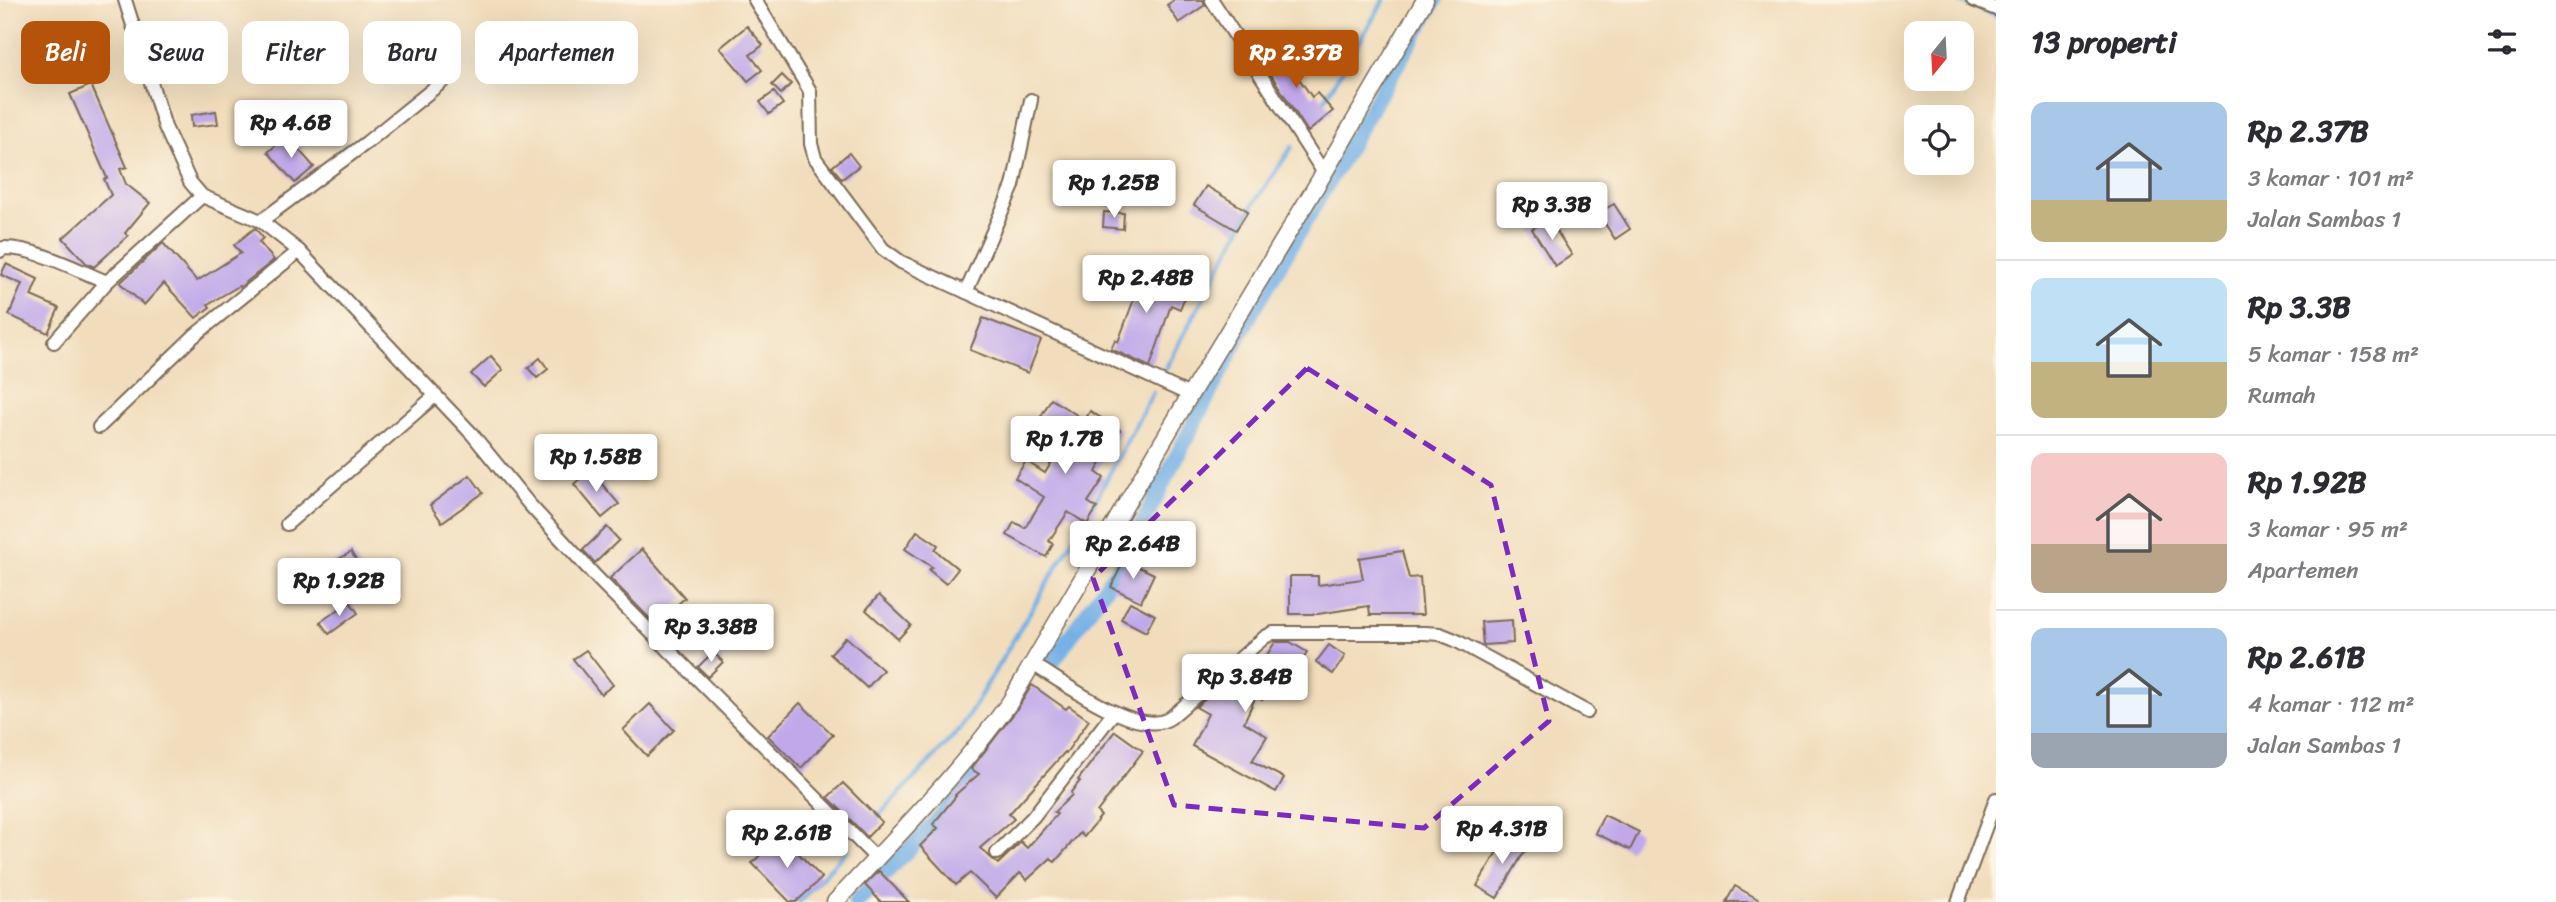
<!DOCTYPE html>
<html lang="id">
<meta charset="utf-8">
<style>
:root{--surface:#fff;--page:#f2f2f3;--text:#2b2b33;--muted:#7c7c81;--line:#e1e1e2;--accent:#b45309}
body{margin:0;font-family:Sriracha,sans-serif;background:var(--page);color:var(--text);height:100vh;display:flex;flex-direction:column;font-size:26px;white-space:nowrap}
*{box-sizing:border-box;margin:0}
p{font-size:23px;color:var(--muted)}
.icon{flex:none;width:38px;height:38px;fill:none;stroke:currentColor;stroke-width:2;stroke-linecap:round;stroke-linejoin:round}
.map{position:relative;flex:1;overflow:hidden}
.sheet{display:flex;flex-direction:column;background:var(--surface);width:560px}
.sheet>*{flex:none}
.hud{position:absolute;left:21px;top:21px;width:665px;height:63px;display:flex;gap:14px}
.needle{width:46px;rotate:198deg}
.controls{position:absolute;left:1904px;top:21px;display:grid;gap:14px}
.controls a{display:grid;place-items:center;width:70px;height:70px;border-radius:14px;background:var(--surface);box-shadow:0 7px 28px #0002;font-size:35px}
.price{position:absolute;translate:-50% -60px;padding:0 16px;border-radius:7px;background:#fff;color:#222;font-size:23px;line-height:46px;filter:drop-shadow(0 2px 4px #0008)}
.price::after{content:'';position:absolute;left:50%;top:42px;width:21px;height:16px;margin-left:-10px;background:inherit;clip-path:polygon(0 0,100% 0,50% 100%)}
.price.active{background:var(--accent);color:#fff}
ul{padding:0;list-style:none}
li{display:flex;align-items:center;gap:21px;height:175px;padding:0 35px}
li+li{border-top:2px solid var(--line)}
li span{display:grid;place-items:center;flex:none;width:196px;height:140px;border-radius:14px;color:#555}
li>.icon{margin-inline-start:auto}
span .icon{width:84px;height:84px;fill:#fffc;stroke-width:1}
li b{font-size:30px}
h2{display:flex;justify-content:space-between;align-items:center;height:84px;padding:0 35px;font-size:30px}
.chip{padding:0 24px;border-radius:14px;background:var(--surface);box-shadow:0 7px 28px #0002;font-size:24px;line-height:63px}
.chip.active{background:var(--accent);color:#fff}
main{display:flex;flex:1;min-height:0}
.map>svg:first-child{display:block}
.lines{fill:none;stroke-linecap:round;stroke-linejoin:round}
.stream{stroke:#74b1e6;stroke-width:4.5}
.canal{stroke:#74b1e6;stroke-width:16}
.building{fill:#c0a8ea}
.minor-casing{stroke:#7b6955;stroke-width:16}
.tertiary-casing{stroke:#7b6955;stroke-width:19}
.minor{stroke:#fff;stroke-width:12}
.tertiary{stroke:#fff;stroke-width:16}
.marked{fill:none;stroke:#7b2cbf;stroke-width:5;stroke-dasharray:14 9;stroke-linejoin:round}
</style>
<main>
<div class="map">
<svg width="1996" height="902" viewBox="0 0 1996 902">
<rect width="100%" height="100%" fill="#fcf5e5"/>
<filter id="ink" filterUnits="userSpaceOnUse"><feTurbulence type="fractalNoise" baseFrequency=".0143" numOctaves="2"/><feDisplacementMap in="SourceGraphic" scale="14" xChannelSelector="R" yChannelSelector="G"/><feConvolveMatrix kernelMatrix="1 2 1 2 8 2 1 2 1" color-interpolation-filters="sRGB"/></filter>
<filter id="wash" filterUnits="userSpaceOnUse"><feTurbulence type="fractalNoise" baseFrequency=".00686" numOctaves="4" result="noise"/><feDisplacementMap in="SourceGraphic" scale="28" xChannelSelector="R" yChannelSelector="G"/><feGaussianBlur stdDeviation="1.57" result="paint"/><feColorMatrix in="noise" values="0 0 0 0 0 0 0 0 0 0 0 0 0 0 0 0 0 1.4 0 .05"/><feComposite in="paint" operator="in"/></filter>
<g filter="url(#wash)">
<rect width="100%" height="100%" fill="#f1ddbc"/>
<g class="lines">
<g class="stream">
<path d="M1956,0L1996,16"/>
<path d="M1322,104L1384,0"/>
<path d="M1165,370L1254,203L1292,147"/>
<path d="M1090,510L1153,392"/>
<path d="M873,822L961,728L1086,518"/>
<path d="M799,902L848,849"/>
</g>
<g class="canal">
<path d="M1052,662L1119,568L1250,315L1435,0"/>
<path d="M856,902L944,814L986,755"/>
</g>
</g>
<g id="blocks">
<g class="building">
<path d="M1174,0H1203L1205,5L1179,23L1167,5Z"/>
<path d="M747,26L763,45L750,55L762,70L748,81L720,48Z"/>
<path d="M1282,46L1296,69L1293,70L1312,97L1317,93L1333,111L1308,132L1261,59Z"/>
<path d="M782,75L791,84L781,94L772,85Z"/>
<path d="M91,85L127,167L120,169L126,184L150,203L125,233L128,236L94,267L86,263L63,238L111,195L104,179L107,178L70,94Z"/>
<path d="M774,92L783,104L769,114L760,102Z"/>
<path d="M216,111L218,124L192,127L191,115Z"/>
<path d="M287,136L314,167L295,183L268,152Z"/>
<path d="M849,153L859,166L842,179L832,167Z"/>
<path d="M1206,186L1248,211L1236,230L1194,205Z"/>
<path d="M1614,204L1630,229L1615,239L1598,213Z"/>
<path d="M1104,212L1124,213L1123,229L1103,227Z"/>
<path d="M1549,219L1572,255L1555,266L1532,229Z"/>
<path d="M255,228L263,238L259,242L274,260L240,287L239,286L208,304L210,307L196,318L164,283L144,305L120,283L163,243L197,281L241,253L234,245Z"/>
<path d="M6,264L38,279L31,296L59,308L48,333L9,315L22,284L1,275Z"/>
<path d="M1128,265L1174,284L1172,289L1186,294L1180,309L1171,305L1150,367L1111,349L1115,340L1118,342L1137,291L1121,284Z"/>
<path d="M983,318L1041,340L1028,373L970,350Z"/>
<path d="M491,356L503,370L484,387L471,374Z"/>
<path d="M540,358L548,369L537,378L528,368Z"/>
<path d="M1051,399L1085,420L1090,411L1120,430L1096,472L1104,478L1088,502L1097,508L1087,524L1068,512L1049,541L1053,544L1046,557L1007,535L1014,522L1025,528L1044,497L1015,478L1026,461L1045,473L1067,437L1039,420Z"/>
<path d="M590,470L619,504L602,518L574,484Z"/>
<path d="M470,475L483,493L442,522L430,505Z"/>
<path d="M607,527L619,540L595,563L583,550Z"/>
<path d="M917,531L938,545L935,550L958,569L946,584L929,570L932,567L905,549Z"/>
<path d="M642,549L685,598L655,624L610,578Z"/>
<path d="M1402,551L1409,578L1420,577L1423,615H1370L1369,606L1318,614H1290V576H1318V585L1363,579L1359,558Z"/>
<path d="M351,552L361,568L322,590L313,574Z"/>
<path d="M1124,560L1154,574L1141,602L1111,587Z"/>
<path d="M879,595L911,625L898,639L866,610Z"/>
<path d="M350,602L358,613L329,634L320,622Z"/>
<path d="M1130,602L1155,615L1146,632L1121,619Z"/>
<path d="M1512,620L1513,643L1483,645L1481,622Z"/>
<path d="M846,637L883,670L867,688L830,654Z"/>
<path d="M1275,642H1290L1307,652L1288,682L1278,675L1262,700L1256,696L1244,722L1267,736L1252,761L1284,778L1276,792L1192,746L1208,714L1196,707L1227,681L1231,684L1240,670L1247,664L1257,671Z"/>
<path d="M1329,645L1345,656L1333,674L1316,662Z"/>
<path d="M586,650L613,685L601,694L573,659Z"/>
<path d="M713,652L723,662L708,677L698,667Z"/>
<path d="M1032,685L1066,709L1069,706L1089,720L1066,753L1065,752L1009,814L1014,819L980,848L998,864L1021,842L1027,848L1057,814L1054,812L1072,795L1071,792L1080,781L1078,780L1115,731L1143,751L1097,812L1101,816L1084,837L1080,833L1055,862L1051,858L1027,880L1020,873L996,898L970,873L956,885L920,846L938,828L933,824L956,796L955,795L979,774L971,769L1018,708Z"/>
<path d="M800,703L833,735L801,768L768,736Z"/>
<path d="M650,704L674,730L647,756L623,730Z"/>
<path d="M843,783L882,822L867,837L828,797Z"/>
<path d="M1604,815L1639,832L1630,850L1595,833Z"/>
<path d="M781,835L822,878L796,902H790L752,863Z"/>
<path d="M1507,835L1527,847L1497,898L1477,886Z"/>
<path d="M879,871L909,902H881L865,885Z"/>
<path d="M1735,886L1763,902H1726Z"/>
</g>
</g>
</g>
<g filter="url(#ink)">
<use href="#blocks" fill-opacity="0" stroke="#7b6955" stroke-width="2"/>
<g class="lines">
<defs>
<g id="minor">
<path d="M125,0L165,127L190,182L202,196L261,221L299,251L472,434L529,504L597,578L877,859"/>
<path d="M755,0L810,91L811,144L815,158L883,249L901,262L1190,395"/>
<path d="M1212,0L1324,173"/>
<path d="M1973,0L1996,9"/>
<path d="M261,221L366,143L443,81"/>
<path d="M0,251L3,248C34,247 77,270 107,282"/>
<path d="M966,292L1013,186L1031,100"/>
<path d="M54,342L107,282L202,196"/>
<path d="M99,427L194,336L299,251"/>
<path d="M287,524L436,395"/>
<path d="M1034,665C1063,682 1139,739 1170,718L1265,637L1273,633H1425L1440,634L1455,640L1587,712"/>
<path d="M997,853L1033,817L1114,712"/>
<path d="M1958,902L1996,799"/>
</g>
<path id="tertiary" d="M835,902C896,838 958,774 1010,702L1190,395L1324,173L1425,0"/>
</defs>
<use href="#minor" class="minor-casing"/>
<use href="#tertiary" class="tertiary-casing"/>
<use href="#minor" class="minor"/>
<use href="#tertiary" class="tertiary"/>
</g>
</g>
<path class="marked" d="M1307,368L1491,485L1549,721L1424,828L1174,805L1093,578Z"/>
</svg>
<div class="controls">
<a><svg class="needle" viewBox="-14 -14 28 28"><path d="M0-13l5 13h-10z" fill="#e53935"/><path d="M0 13l5-13h-10z" fill="#7c7c81"/></svg></a>
<a><svg class="icon" aria-label="locate" viewBox="0 0 24 24"><circle cx="12" cy="12" r="6"/><path d="M12 2v4M12 18v4M2 12h4M18 12h4"/></svg></a>
</div>
<b class="price active" style="left:1296px;top:90px">Rp 2.37B</b>
<b class="price" style="left:291px;top:160px">Rp 4.6B</b>
<b class="price" style="left:1114px;top:220px">Rp 1.25B</b>
<b class="price" style="left:1552px;top:242px">Rp 3.3B</b>
<b class="price" style="left:1146px;top:315px">Rp 2.48B</b>
<b class="price" style="left:1065px;top:476px">Rp 1.7B</b>
<b class="price" style="left:596px;top:494px">Rp 1.58B</b>
<b class="price" style="left:1133px;top:581px">Rp 2.64B</b>
<b class="price" style="left:339px;top:618px">Rp 1.92B</b>
<b class="price" style="left:711px;top:664px">Rp 3.38B</b>
<b class="price" style="left:1245px;top:714px">Rp 3.84B</b>
<b class="price" style="left:1502px;top:866px">Rp 4.31B</b>
<b class="price" style="left:787px;top:870px">Rp 2.61B</b>
<div class="hud">
<a class="chip active">Beli</a>
<a class="chip">Sewa</a>
<a class="chip">Filter</a>
<a class="chip">Baru</a>
<a class="chip">Apartemen</a>
</div>
</div>
<section class="sheet">
<h2>13 properti<svg class="icon" aria-label="filters" viewBox="0 0 24 24"><path d="M4 7h16M4 17h16"/><circle cx="9" cy="7" r="2"/><circle cx="15" cy="17" r="2"/></svg></h2>
<ul>
<li><span style="background:linear-gradient(#a9c7e8 70%,#c2b280 0)"><svg class="icon" aria-label="home" viewBox="0 0 24 24"><path d="M3 11l9-7 9 7M6 9v11h12V9"/></svg></span><div><b>Rp 2.37B</b><p>3 kamar · 101 m²</p><p>Jalan Sambas 1</p></div></li>
<li><span style="background:linear-gradient(#bfe0f5 60%,#c2b280 0)"><svg class="icon" aria-label="home" viewBox="0 0 24 24"><path d="M3 11l9-7 9 7M6 9v11h12V9"/></svg></span><div><b>Rp 3.3B</b><p>5 kamar · 158 m²</p><p>Rumah</p></div></li>
<li><span style="background:linear-gradient(#f6c9c9 65%,#b9a48a 0)"><svg class="icon" aria-label="home" viewBox="0 0 24 24"><path d="M3 11l9-7 9 7M6 9v11h12V9"/></svg></span><div><b>Rp 1.92B</b><p>3 kamar · 95 m²</p><p>Apartemen</p></div></li>
<li><span style="background:linear-gradient(#a9c7e8 75%,#9aa5b1 0)"><svg class="icon" aria-label="home" viewBox="0 0 24 24"><path d="M3 11l9-7 9 7M6 9v11h12V9"/></svg></span><div><b>Rp 2.61B</b><p>4 kamar · 112 m²</p><p>Jalan Sambas 1</p></div></li>
</ul>
</section>
</main>
